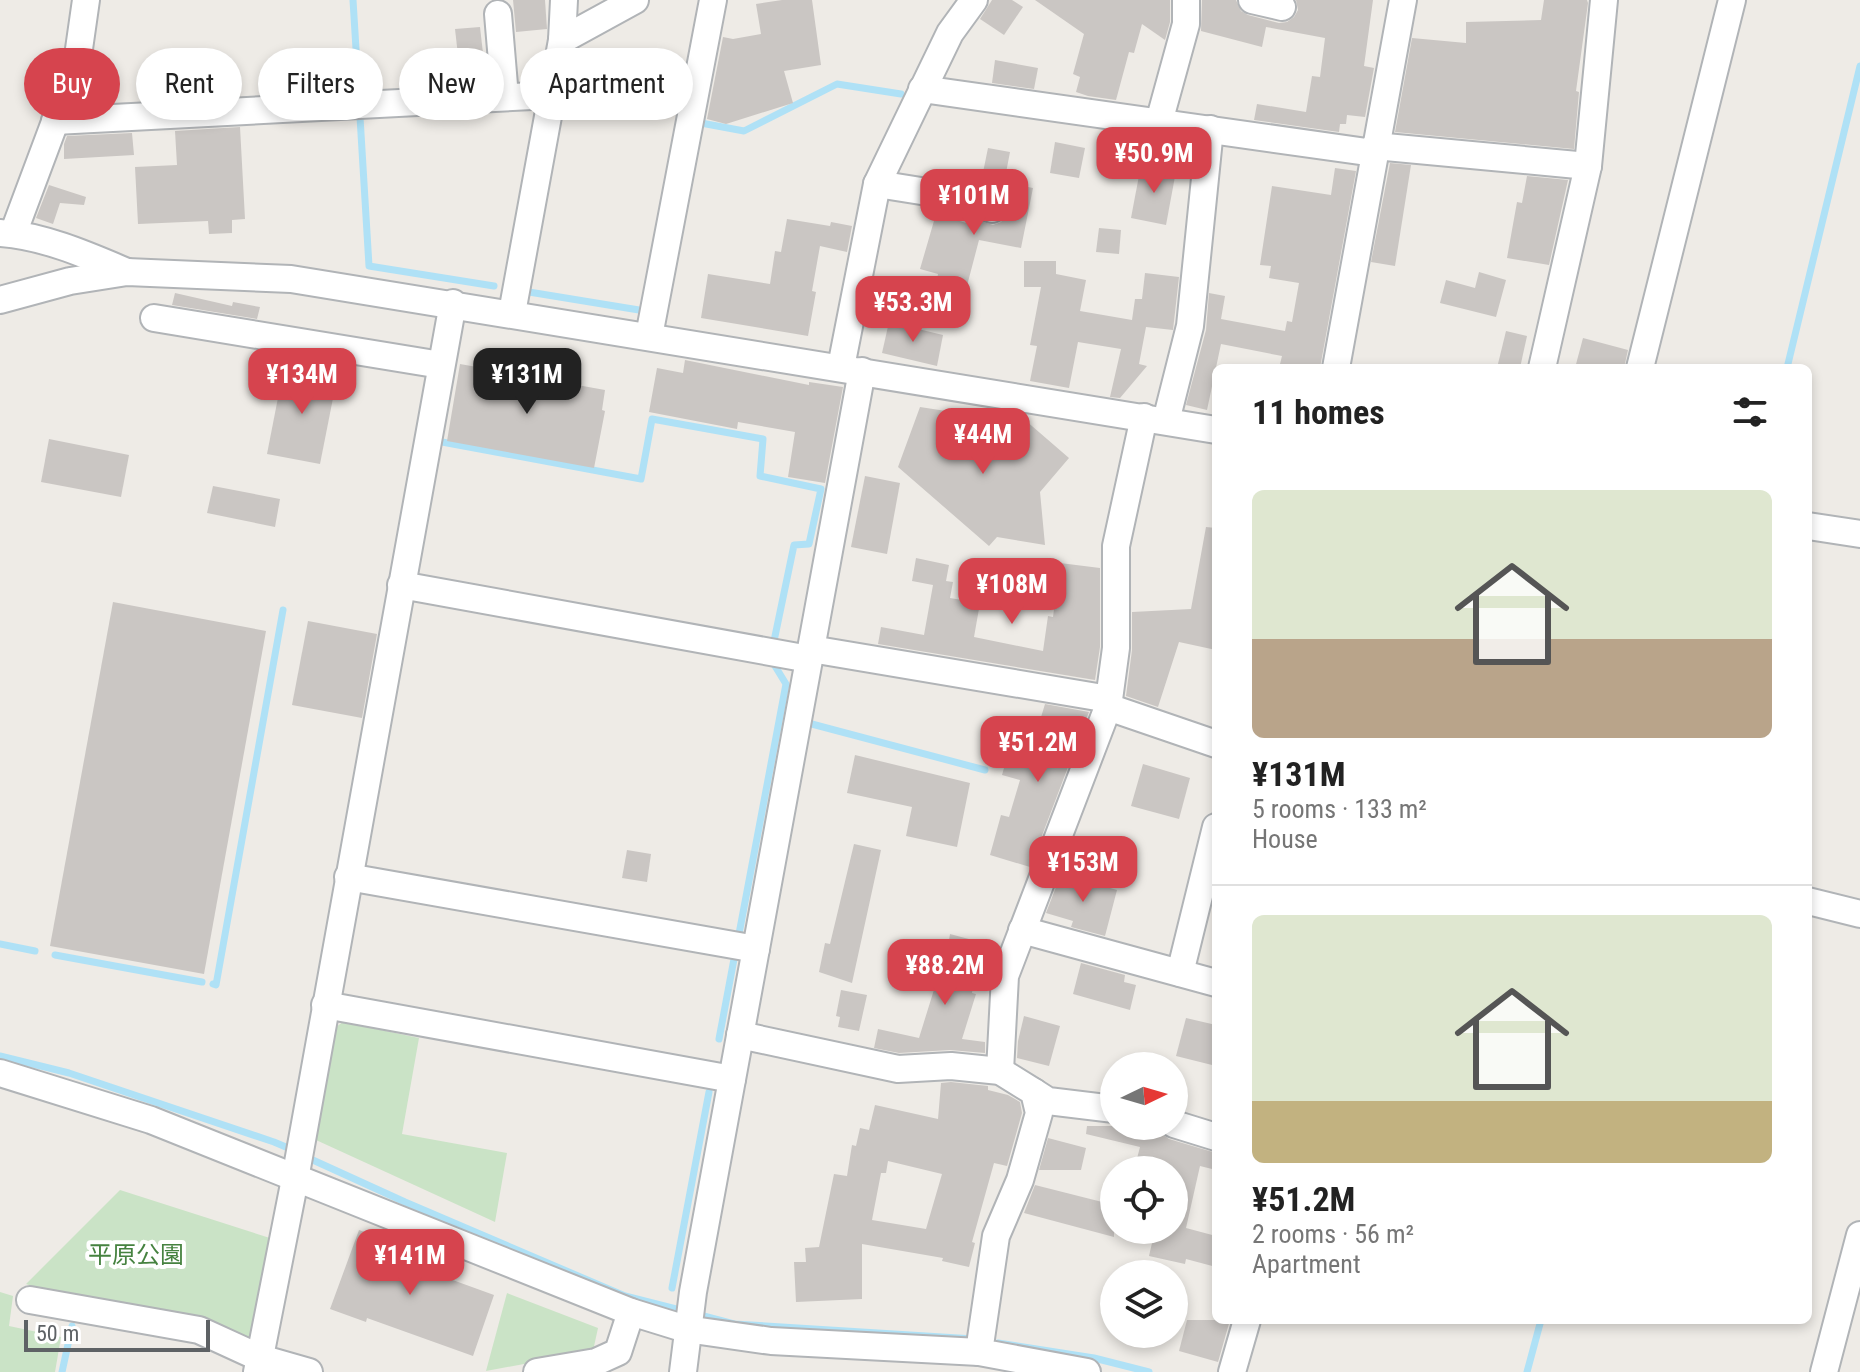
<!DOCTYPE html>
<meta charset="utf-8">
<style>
:root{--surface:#fff;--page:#f2f2f2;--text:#222;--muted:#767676;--line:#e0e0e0;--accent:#d6444e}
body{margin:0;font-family:"Roboto Condensed","Noto Sans JP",sans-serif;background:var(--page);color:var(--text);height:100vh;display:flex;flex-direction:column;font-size:30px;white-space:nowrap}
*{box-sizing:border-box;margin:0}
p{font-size:26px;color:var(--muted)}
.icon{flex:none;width:44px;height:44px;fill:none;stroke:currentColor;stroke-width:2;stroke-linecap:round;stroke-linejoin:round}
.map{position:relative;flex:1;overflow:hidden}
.sheet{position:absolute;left:1212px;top:364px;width:600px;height:960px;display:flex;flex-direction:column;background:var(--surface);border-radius:12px;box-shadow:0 4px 12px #0003}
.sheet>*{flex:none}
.guide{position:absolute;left:24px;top:48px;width:760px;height:72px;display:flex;gap:16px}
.needle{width:52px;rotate:85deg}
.buttons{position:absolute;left:1100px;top:1052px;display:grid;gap:16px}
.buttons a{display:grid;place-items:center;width:88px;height:88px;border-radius:50%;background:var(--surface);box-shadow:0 4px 12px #0003;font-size:40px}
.scale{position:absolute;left:24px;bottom:20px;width:186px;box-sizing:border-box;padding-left:8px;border:4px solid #5e6265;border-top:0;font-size:22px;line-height:28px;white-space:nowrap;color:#5e6265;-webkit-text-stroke:6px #fff;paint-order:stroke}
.price{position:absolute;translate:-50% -68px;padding:0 18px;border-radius:16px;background:var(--accent);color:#fff;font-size:26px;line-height:52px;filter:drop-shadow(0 2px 4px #0008)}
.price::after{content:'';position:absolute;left:50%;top:48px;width:24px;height:18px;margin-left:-12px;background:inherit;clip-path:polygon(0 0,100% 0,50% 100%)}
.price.selected{background:#222;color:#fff}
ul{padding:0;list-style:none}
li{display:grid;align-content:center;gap:16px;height:424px;padding:0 40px}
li+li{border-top:2px solid var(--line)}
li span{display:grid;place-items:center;height:248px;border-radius:12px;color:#555}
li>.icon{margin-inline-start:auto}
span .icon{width:144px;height:144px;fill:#fffc;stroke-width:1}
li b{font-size:34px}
h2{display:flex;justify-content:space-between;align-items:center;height:96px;padding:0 40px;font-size:34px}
.pill{padding:0 28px;border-radius:36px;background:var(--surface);box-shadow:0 4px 12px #0003;font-size:28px;line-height:72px}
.pill.selected{background:var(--accent);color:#fff}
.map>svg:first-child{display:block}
.green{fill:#cae3c6}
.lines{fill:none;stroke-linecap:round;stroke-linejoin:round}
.stream{stroke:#afe1f6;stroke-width:7}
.building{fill:#cac6c3;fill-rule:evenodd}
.minor-casing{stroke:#b1b4b7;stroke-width:30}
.minor{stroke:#fff;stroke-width:26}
.labels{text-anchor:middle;stroke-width:8;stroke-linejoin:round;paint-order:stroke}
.park-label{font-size:24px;fill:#468240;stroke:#fff}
</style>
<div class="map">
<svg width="1860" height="1372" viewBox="0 0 1860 1372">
<rect width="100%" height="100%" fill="#eeebe6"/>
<g class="green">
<path d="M343,1022L419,1038L402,1134L507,1153L495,1222L316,1140L336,1027Z"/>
<path d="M120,1190L273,1239L254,1339L212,1326L88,1305L26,1284Z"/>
<path d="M0,1292L13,1296L9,1326L61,1337L55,1372H0Z"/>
<path d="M507,1293L598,1328L593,1351L486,1371Z"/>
</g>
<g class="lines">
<g class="stream">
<path d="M353,0L359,98"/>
<path d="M360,117L369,266L494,286"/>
<path d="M702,118L701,123L744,131L837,84L901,94"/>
<path d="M529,292L639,310"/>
<path d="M1787,368L1860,66"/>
<path d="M442,442L641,479L652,419L763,439L760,476L821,489L809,544L794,545L774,641"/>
<path d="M808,723L985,770"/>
<path d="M739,934L786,684L775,666"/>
<path d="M0,944L35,951"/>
<path d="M55,955L202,982"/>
<path d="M213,984L216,985L283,610"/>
<path d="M719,1039L734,959"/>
<path d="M0,1056L69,1073L274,1142L293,1150"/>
<path d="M304,1156L405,1202L625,1296L684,1311"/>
<path d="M672,1288L709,1092"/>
<path d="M696,1314L734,1324L974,1339"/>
<path d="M998,1343L1094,1358L1149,1372"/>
<path d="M62,1372L72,1326"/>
<path d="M1527,1372L1541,1320"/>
</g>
</g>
<g class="building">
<path d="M513,0H545L547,29L516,32Z"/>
<path d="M782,0H812L821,65L784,71L793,103L726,124L707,119L723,37L733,39L761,34L756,4Z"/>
<path d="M992,0H1012L1023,7L1004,35L980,19Z"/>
<path d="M1035,0H1170V22L1165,40L1142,24L1134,53L1129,52L1116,100L1088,96L1076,92L1080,77L1073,74L1084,34Z"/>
<path d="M1202,0H1236L1241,11L1248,15L1279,23L1287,22L1294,17L1298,10L1296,0H1373L1364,66L1374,68L1365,117L1347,115L1346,124H1340L1339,132L1254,120L1257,104L1306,112L1312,76L1320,77L1325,38L1266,27L1262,47L1201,31Z"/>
<path d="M1544,0H1587L1588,3L1576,91L1579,92L1574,149L1395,132L1412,38L1466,43V22L1541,20Z"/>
<path d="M480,27L485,71L460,73L455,29Z"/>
<path d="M995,60L1038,68L1034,89L992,83Z"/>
<path d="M240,127L245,219L232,220V233L209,234L208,221L138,224L135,167L177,165L175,131Z"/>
<path d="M132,133L134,155L64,159V144L67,136Z"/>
<path d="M1055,142L1085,148L1079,178L1050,173Z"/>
<path d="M988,148L1010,152L1005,178L1019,180L1018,185L1033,188L1021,248L979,240L958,320L930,313L938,274L920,269L936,214L973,225L974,219L993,225L1001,222L1007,214L1008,206L1004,199L980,187Z"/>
<path d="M1390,163L1411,165L1395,266L1371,262Z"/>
<path d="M1141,165L1176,171L1166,225L1131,218Z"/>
<path d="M1335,168L1356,171L1320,368H1279L1282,356L1221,344L1207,410L1186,405L1206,330L1209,293L1225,296L1221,319L1285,331L1287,321L1292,322L1299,283L1269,278L1271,266L1260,265L1272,186L1331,195Z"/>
<path d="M1527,176L1568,180L1549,265L1507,258L1517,202L1522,203Z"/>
<path d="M49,185L86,197L84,205L60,203L53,224L36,218Z"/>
<path d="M787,219L830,226L831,222L852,226L847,252L820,246L812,291L816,292L808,336L701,318L708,274L770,284L775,251L781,252Z"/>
<path d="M1099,228L1121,230L1119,254L1096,252Z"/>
<path d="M1024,261H1056V274L1086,280L1080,311L1132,320L1135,299H1142L1145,273L1179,277L1173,330L1146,327L1139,364L1147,366L1120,398L1110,397L1121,349L1078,342L1069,388L1030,381L1037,346L1030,345L1041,287H1024Z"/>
<path d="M1479,272L1506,280L1496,317L1440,303L1446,280L1475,288Z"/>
<path d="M175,293L232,306L233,302L260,307L257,319L172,305Z"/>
<path d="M889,322L943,335L937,366L882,353Z"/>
<path d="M1506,331L1527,336L1520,368H1497Z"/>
<path d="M1583,338L1628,350L1624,368H1575Z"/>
<path d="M685,360L809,385V382L843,387L825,483L788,477L795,432L738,422L737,429L649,412L657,368L683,373Z"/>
<path d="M460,364L605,390L602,410L605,411L594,468L447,441Z"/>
<path d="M284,367L337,378L320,464L267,454Z"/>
<path d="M920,407L946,411L996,454L1025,420L1069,458L1040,492L1045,545L997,537L989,546L898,467Z"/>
<path d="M49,439L129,455L121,497L41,482Z"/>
<path d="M865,476L900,483L887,554L851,547Z"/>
<path d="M213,486L280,499L275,527L207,513Z"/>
<path d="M1206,527L1216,528V650L1179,642L1158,707L1126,696L1132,650V612L1191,609Z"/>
<path d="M916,558L949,565L946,581L953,582L950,598L980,603L974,637L1043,651L1048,616L1053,617L1060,563L1100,568V647L1095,680L878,644L881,627L924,635L933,585L912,581Z"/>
<path d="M113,602L266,631L204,974L50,946Z"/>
<path d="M308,621L377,634L362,718L292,705Z"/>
<path d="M1045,704L1089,712L1030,867L990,855L1001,815L1009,817L1020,780L1002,775L1008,754L1028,760Z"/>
<path d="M855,755L970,783L957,847L906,836L912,807L847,793Z"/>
<path d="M1143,764L1190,778L1179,819L1131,806Z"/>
<path d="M854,844L881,850L852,983L819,972L825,943L830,944Z"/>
<path d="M627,850L651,854L647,882L622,878Z"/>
<path d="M1061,874L1117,890L1105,936L1071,927L1073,921L1046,913Z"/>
<path d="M950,934L980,942L972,993L976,994L962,1039L985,1042V1053L950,1050L899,1053L874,1048L878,1029L919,1038L937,980L942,982Z"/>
<path d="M1081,963L1125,975L1124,982L1136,985L1130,1010L1073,994Z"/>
<path d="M841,990L867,995L859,1031L838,1027L840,1017L836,1016Z"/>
<path d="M1024,1016L1060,1026L1049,1066L1017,1058L1018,1041Z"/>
<path d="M1186,1018L1216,1025V1066L1176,1056Z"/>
<path d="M951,1082L988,1086V1090L1008,1095L1020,1102L1022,1113L1007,1166L994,1163L972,1242L975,1243L969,1267L942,1261L943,1258L862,1244V1299L796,1302L794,1262H806L805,1248L819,1247L834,1174L847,1176L852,1145L856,1146L860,1128L869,1130L875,1105L938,1119L941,1083ZM888,1161L942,1174L926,1229L872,1220L881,1173H886Z"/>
<path d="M1087,1126H1158L1162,1134L1169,1139L1216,1153V1170L1200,1166L1186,1228L1216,1236V1267L1186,1259L1185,1264L1149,1256L1155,1230H1174V1170H1134L1140,1147L1086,1134Z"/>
<path d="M1048,1138L1086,1148L1081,1170H1039Z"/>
<path d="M1035,1185L1114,1205V1237L1024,1213Z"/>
<path d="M359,1230L394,1243L392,1250L416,1259L414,1266L494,1295L473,1356L367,1318L366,1322L330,1309Z"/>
<path d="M1187,1320H1230L1218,1362L1179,1351Z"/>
</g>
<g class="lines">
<defs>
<g id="minor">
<path d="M1252,0L1282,7"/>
<path d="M498,14L505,97"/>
<path d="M562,40L635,0"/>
<path d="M922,89L1374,153"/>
<path d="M55,121L552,95"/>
<path d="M1159,122L1186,24V0"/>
<path d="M1375,146L1588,166"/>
<path d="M877,184L965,198L992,209"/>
<path d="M0,233C44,236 87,255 127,272"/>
<path d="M13,234L77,63L86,0"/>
<path d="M0,300L70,281L127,272L291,279L1216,430"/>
<path d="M512,313L562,40L564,0"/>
<path d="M154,318L441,365"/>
<path d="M649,336L713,0"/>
<path d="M841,367L877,184L950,33L974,0"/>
<path d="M1336,368L1403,0"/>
<path d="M1542,368L1588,166L1604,0"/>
<path d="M1640,368L1732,0"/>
<path d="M1166,421L1190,326L1210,129"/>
<path d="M1808,526L1860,534"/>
<path d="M401,585L809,659"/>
<path d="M811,649L1109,699"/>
<path d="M1108,707L1216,744"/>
<path d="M348,877L756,949"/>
<path d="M1808,901L1860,914"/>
<path d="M1022,930L1216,983"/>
<path d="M1180,973L1216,827"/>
<path d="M325,1005L732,1079"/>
<path d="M740,1035L898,1069L951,1066L1000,1071L1034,1092L1039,1113L1020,1180L996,1236L979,1352L1087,1372"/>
<path d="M1000,1071L1005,976L1108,707L1116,648V546L1144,417"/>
<path d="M0,1073L151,1120L631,1312L686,1329L771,1341L979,1352"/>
<path d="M1034,1092L1048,1101L1114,1109"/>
<path d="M1174,1124L1216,1137"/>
<path d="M30,1300L199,1330L260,1358L309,1372"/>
<path d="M257,1372L295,1179L453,303"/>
<path d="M537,1372L596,1362L618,1352L631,1312"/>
<path d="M683,1372L693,1292L862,371"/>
<path d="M1232,1372L1247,1320"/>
<path d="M1824,1372L1860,1235"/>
</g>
</defs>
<use href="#minor" class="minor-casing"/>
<use href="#minor" class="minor"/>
</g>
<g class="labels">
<g class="park-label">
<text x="136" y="1263">平原公園</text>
</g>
</g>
</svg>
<div class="buttons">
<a><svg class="needle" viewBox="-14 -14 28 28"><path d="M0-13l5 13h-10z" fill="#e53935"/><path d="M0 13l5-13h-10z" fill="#767676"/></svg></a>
<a><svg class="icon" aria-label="locate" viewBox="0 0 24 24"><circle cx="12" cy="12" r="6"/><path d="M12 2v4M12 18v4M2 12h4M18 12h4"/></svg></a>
<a><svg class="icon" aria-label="layers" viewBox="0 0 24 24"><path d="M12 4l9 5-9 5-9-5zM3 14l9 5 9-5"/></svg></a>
</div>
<div class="scale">50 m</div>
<b class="price" style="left:1154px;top:195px">¥50.9M</b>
<b class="price" style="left:974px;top:237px">¥101M</b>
<b class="price" style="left:913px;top:344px">¥53.3M</b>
<b class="price" style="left:302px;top:416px">¥134M</b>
<b class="price selected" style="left:527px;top:416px">¥131M</b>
<b class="price" style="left:983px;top:476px">¥44M</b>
<b class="price" style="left:1012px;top:626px">¥108M</b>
<b class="price" style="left:1038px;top:784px">¥51.2M</b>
<b class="price" style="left:1083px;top:904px">¥153M</b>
<b class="price" style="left:945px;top:1007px">¥88.2M</b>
<b class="price" style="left:410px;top:1297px">¥141M</b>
<div class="guide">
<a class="pill selected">Buy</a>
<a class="pill">Rent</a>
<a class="pill">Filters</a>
<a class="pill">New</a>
<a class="pill">Apartment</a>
</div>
<section class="sheet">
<h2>11 homes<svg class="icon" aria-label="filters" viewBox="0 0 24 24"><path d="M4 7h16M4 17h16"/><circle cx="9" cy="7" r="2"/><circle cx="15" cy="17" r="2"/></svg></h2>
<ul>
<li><span style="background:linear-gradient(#dfe7d0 60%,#b9a48a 0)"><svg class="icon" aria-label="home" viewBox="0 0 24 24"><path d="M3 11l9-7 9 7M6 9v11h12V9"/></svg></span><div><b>¥131M</b><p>5 rooms · 133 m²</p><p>House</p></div></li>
<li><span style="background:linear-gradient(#dfe7d0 75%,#c2b280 0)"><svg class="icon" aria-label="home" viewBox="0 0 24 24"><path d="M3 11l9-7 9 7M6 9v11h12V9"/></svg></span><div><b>¥51.2M</b><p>2 rooms · 56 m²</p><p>Apartment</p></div></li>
</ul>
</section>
</div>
